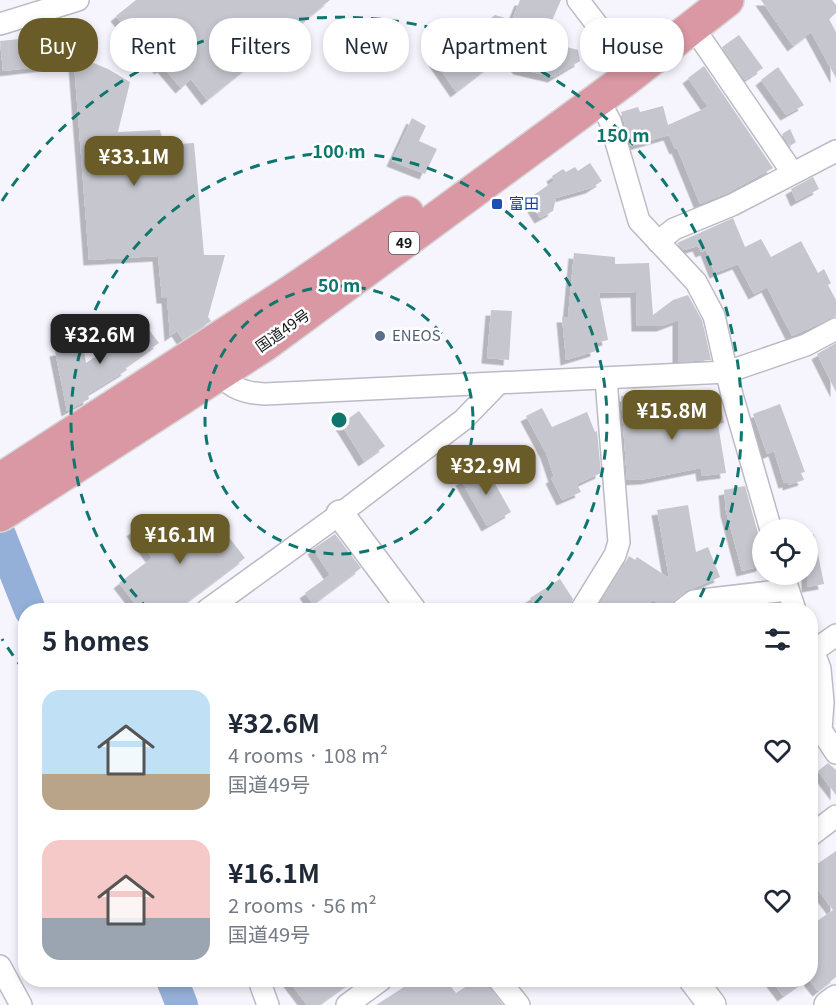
<!DOCTYPE html>
<meta charset="utf-8">
<style>
:root{--surface:#fff;--page:#f6f6f7;--text:#1f2937;--muted:#747a83;--accent:#695c29}
body{margin:0;font-family:Georgia,"Noto Sans JP",serif;background:var(--page);color:var(--text);height:100vh;display:flex;flex-direction:column;font-size:22px;white-space:nowrap}
*{box-sizing:border-box;margin:0}
p{font-size:20px;color:var(--muted)}
.icon{flex:none;width:33px;height:33px;fill:none;stroke:currentColor;stroke-width:2;stroke-linecap:round;stroke-linejoin:round}
.map{position:relative;flex:1;overflow:hidden}
.panel{position:absolute;left:18px;top:603px;width:800px;height:384px;display:flex;flex-direction:column;background:var(--surface);border-radius:24px;box-shadow:0 3px 9px #0003}
.panel>*{flex:none}
.hud{position:absolute;left:18px;top:18px;width:801px;height:54px;display:flex;gap:12px}
.fabs{position:absolute;left:752px;top:519px;display:grid;gap:12px}
.fabs a{display:grid;place-items:center;width:66px;height:66px;border-radius:50%;background:var(--surface);box-shadow:0 3px 9px #0003;font-size:30px}
.price{position:absolute;translate:-50% -51px;padding:0 14px;border-radius:12px;background:var(--accent);color:#fff;font-size:20px;line-height:39px;filter:drop-shadow(0 2px 3px #0008)}
.price::after{content:'';position:absolute;left:50%;top:36px;width:18px;height:14px;margin-left:-9px;background:inherit;clip-path:polygon(0 0,100% 0,50% 100%)}
.price.current{background:#222;color:#fff}
ul{padding:0;list-style:none}
li{display:flex;align-items:center;gap:18px;height:150px;padding:0 24px}
li span{display:grid;place-items:center;flex:none;width:168px;height:120px;border-radius:18px;color:#555}
li>.icon{margin-inline-start:auto}
span .icon{width:72px;height:72px;fill:#fffc;stroke-width:1}
li b{font-size:26px}
h2{display:flex;justify-content:space-between;align-items:center;height:72px;padding:0 24px;font-size:26px}
.chip{padding:0 21px;border-radius:24px;background:var(--surface);box-shadow:0 3px 9px #0003;font-size:21px;line-height:54px}
.chip.current{background:var(--accent);color:#fff}
.map>svg:first-child{display:block}
.lines{fill:none;stroke-linecap:round;stroke-linejoin:round}
.river{stroke:#95b0d8;stroke-width:32}
.building{fill:#c6c6cf;filter:url(#shadow)}
.minor-casing{stroke:#bcbbc5;stroke-width:24}
.tertiary-casing{stroke:#bcbbc5;stroke-width:30}
.trunk-casing{stroke:#d5d5d5;stroke-width:36}
.minor{stroke:#fff;stroke-width:21}
.tertiary{stroke:#fff;stroke-width:27}
.trunk{stroke:#da98a4;stroke-width:33}
.ring{fill:none;stroke:#0f766e;stroke-width:3;stroke-dasharray:10 8}
.transit-dot{fill:#1a4fb4;stroke:#fff;stroke-width:2}
.service-dot{fill:#5c6f8a;stroke:#fff;stroke-width:2}
.labels{text-anchor:middle;stroke-width:5;stroke-linejoin:round;paint-order:stroke}
.shield{fill:#fff;stroke:#5b5b5d;stroke-width:1.5}
.shield-label{font-size:14px;font-weight:bold;fill:#151518}
.transit-label{font-size:15px;fill:#164399;stroke:#fff;text-anchor:start}
.street-label{font-size:15px;fill:#151518;stroke:#fff}
.service-label{font-size:15px;fill:#4e5e75;stroke:#fff;text-anchor:start}
.centre{fill:#0f766e;stroke:#fff;stroke-width:3}
.ring-label{font-size:18px;text-anchor:middle;font-weight:bold;fill:#0f766e;stroke:#fff;stroke-width:5;stroke-linejoin:round;paint-order:stroke}
</style>
<div class="map">
<svg width="836" height="1005" viewBox="0 0 836 1005">
<defs>
<filter id="shadow"><feDropShadow dx="-5.5" dy="5.5" stdDeviation="0" flood-color="#0004"/></filter>
</defs>
<rect width="100%" height="100%" fill="#f6f5fe"/>
<g class="lines">
<g class="river">
<path d="M0,535L30,610"/>
<path d="M172,980L182,1005"/>
</g>
</g>
<g class="building">
<path d="M136,0H330L207,100L191,79L181,88L163,67L160,69L116,16Z"/>
<path d="M520,0H561L543,41L578,50L580,61L553,77L519,69L505,54L456,92L434,60L495,15L512,20Z"/>
<path d="M761,0H832L836,5V13L829,19L836,32V78L811,32L793,46Z"/>
<path d="M58,35L60,49L108,69L130,82L118,132L160,130L164,145L194,143L204,255H225L208,317L211,321L183,340L177,331L170,336L167,298H162L158,256L89,260L74,63L3,71L0,41Z"/>
<path d="M739,35L763,68L745,80L722,47Z"/>
<path d="M704,66L773,168L727,193L700,204L677,148L675,149L669,135L631,146L621,112L638,107L640,112L663,106L668,125L708,107L688,78Z"/>
<path d="M778,67L804,105L786,115L761,80Z"/>
<path d="M412,118L426,126L419,141L437,149L425,174L392,161Z"/>
<path d="M790,129L796,142L790,146L782,134Z"/>
<path d="M590,163L602,181L591,188L556,198L553,211L540,218L528,199L554,181L552,176L563,169L566,172L575,167L578,171Z"/>
<path d="M813,177L819,189L796,201L791,189Z"/>
<path d="M733,218L745,247L761,239L771,257L801,241L818,273L824,269L831,283L828,285L836,300V316L792,336L767,287L754,294L738,264L715,273L706,250L701,252L698,246L684,250L677,243Z"/>
<path d="M574,253L615,257V264L649,263L653,315L673,300L688,295L702,320L711,360L678,362V320L662,326H637L636,292L599,293L608,340L595,343L596,351L566,360L562,317H568Z"/>
<path d="M491,310L512,311L509,360L487,358Z"/>
<path d="M144,323L159,343L125,367L127,370L88,394L89,399L67,411L55,351L83,346L86,363Z"/>
<path d="M836,343V392L817,354Z"/>
<path d="M621,396H635L639,417L720,404L724,423L718,424L726,473L702,476L701,468L646,479L627,480Z"/>
<path d="M780,404L805,472L801,473L804,480L788,485V482L784,483L774,451L767,454L753,414Z"/>
<path d="M542,408L552,427L587,412L595,432L597,431L601,473L577,484L581,492L562,500L551,478L554,477L546,453L526,416Z"/>
<path d="M359,411L385,446L364,461L341,424Z"/>
<path d="M485,466L511,512L487,526L461,480Z"/>
<path d="M745,486L762,548V566L742,571L726,511L724,490Z"/>
<path d="M688,505L696,552L708,547L720,577L686,591L674,600L668,610L653,600L642,610H600L597,608L629,556L635,560L637,557L669,578L657,510Z"/>
<path d="M211,514L245,558L176,610H140L119,583L152,558L132,531L150,517L170,545Z"/>
<path d="M335,534L361,568L313,604L305,593L330,575L313,549Z"/>
<path d="M807,534H814L824,584L807,587Z"/>
<path d="M560,579L573,599L568,610H538L530,598Z"/>
<path d="M828,763L836,770V795L818,771Z"/>
<path d="M836,851V977L818,991L810,981V926L833,910L810,879V869Z"/>
<path d="M288,980H353L318,1005H307Z"/>
<path d="M415,980H446L456,993L476,980H485L503,1005H376Z"/>
<path d="M771,980H805L783,996Z"/>
</g>
<g class="lines">
<defs>
<g id="minor">
<path d="M578,0L621,56"/>
<path d="M0,24L78,0"/>
<path d="M691,28L704,43L792,172"/>
<path d="M598,99L610,121L639,221L696,282L714,316L732,395L771,530"/>
<path d="M658,242L674,229L732,205L836,151"/>
<path d="M212,365C227,386 240,393 265,394L727,372L806,345L836,329"/>
<path d="M783,574L795,610"/>
<path d="M207,610L340,514L463,420L497,385"/>
<path d="M581,610L615,555L619,542L606,379"/>
<path d="M682,610L694,601L702,600L787,590"/>
<path d="M810,642L820,669L823,702L821,730L836,753"/>
<path d="M815,650L836,635"/>
<path d="M810,836L836,816"/>
<path d="M0,966L21,1005"/>
<path d="M259,980L268,1005"/>
<path d="M499,980L519,1005"/>
<path d="M347,1005L381,980"/>
</g>
<g id="tertiary">
<path d="M340,514L412,610"/>
<path d="M693,980L712,1005"/>
<path d="M828,1005L836,999"/>
</g>
<g id="trunk">
<path d="M0,480L292,291L407,213"/>
<path d="M0,515L264,345L626,79L727,0"/>
</g>
</defs>
<use href="#minor" class="minor-casing"/>
<use href="#tertiary" class="tertiary-casing"/>
<use href="#trunk" class="trunk-casing"/>
<use href="#minor" class="minor"/>
<use href="#tertiary" class="tertiary"/>
<use href="#trunk" class="trunk"/>
</g>
<g class="ring">
<circle cx="339" cy="420" r="134"/>
<path d="M149 610A268 268 0 1 1 529 610"/>
<path d="M24 670A402 402 0 0 1 2 639M2 201A402 402 0 0 1 694 609"/>
</g>
<rect class="transit-dot" x="491" y="198" width="12" height="12" rx="3"/>
<circle class="service-dot" cx="380" cy="336" r="6"/>
<g class="labels">
<rect class="shield" x="389" y="232" width="30" height="22" rx="4.5"/>
<g class="shield-label">
<text x="404" y="248">49</text>
</g>
<g class="transit-label">
<text x="509" y="209">富田</text>
</g>
<g class="street-label">
<text transform="translate(283 331) rotate(-35)" y="5">国道49号</text>
</g>
<g class="service-label">
<text x="392" y="341">ENEOS</text>
</g>
</g>
<circle cx="339" cy="420" r="9" class="centre"/>
<g class="ring-label">
<text x="623" y="142">150 m</text>
<text x="339" y="158">100 m</text>
<text x="339" y="292">50 m</text>
</g>
</svg>
<div class="fabs">
<a><svg class="icon" aria-label="locate" viewBox="0 0 24 24"><circle cx="12" cy="12" r="6"/><path d="M12 2v4M12 18v4M2 12h4M18 12h4"/></svg></a>
</div>
<b class="price" style="left:134px;top:187px">¥33.1M</b>
<b class="price current" style="left:100px;top:365px">¥32.6M</b>
<b class="price" style="left:672px;top:441px">¥15.8M</b>
<b class="price" style="left:486px;top:496px">¥32.9M</b>
<b class="price" style="left:180px;top:565px">¥16.1M</b>
<div class="hud">
<a class="chip current">Buy</a>
<a class="chip">Rent</a>
<a class="chip">Filters</a>
<a class="chip">New</a>
<a class="chip">Apartment</a>
<a class="chip">House</a>
</div>
<section class="panel">
<h2>5 homes<svg class="icon" aria-label="filters" viewBox="0 0 24 24"><path d="M4 7h16M4 17h16"/><circle cx="9" cy="7" r="2"/><circle cx="15" cy="17" r="2"/></svg></h2>
<ul>
<li><span style="background:linear-gradient(#bfe0f5 70%,#b9a48a 0)"><svg class="icon" aria-label="home" viewBox="0 0 24 24"><path d="M3 11l9-7 9 7M6 9v11h12V9"/></svg></span><div><b>¥32.6M</b><p>4 rooms · 108 m²</p><p>国道49号</p></div><svg class="icon" aria-label="heart" viewBox="0 0 24 24"><path d="M12 20l-8-8c-3-5 5-10 8-4 3-6 11-1 8 4z"/></svg></li>
<li><span style="background:linear-gradient(#f6c9c9 65%,#9aa5b1 0)"><svg class="icon" aria-label="home" viewBox="0 0 24 24"><path d="M3 11l9-7 9 7M6 9v11h12V9"/></svg></span><div><b>¥16.1M</b><p>2 rooms · 56 m²</p><p>国道49号</p></div><svg class="icon" aria-label="heart" viewBox="0 0 24 24"><path d="M12 20l-8-8c-3-5 5-10 8-4 3-6 11-1 8 4z"/></svg></li>
</ul>
</section>
</div>
